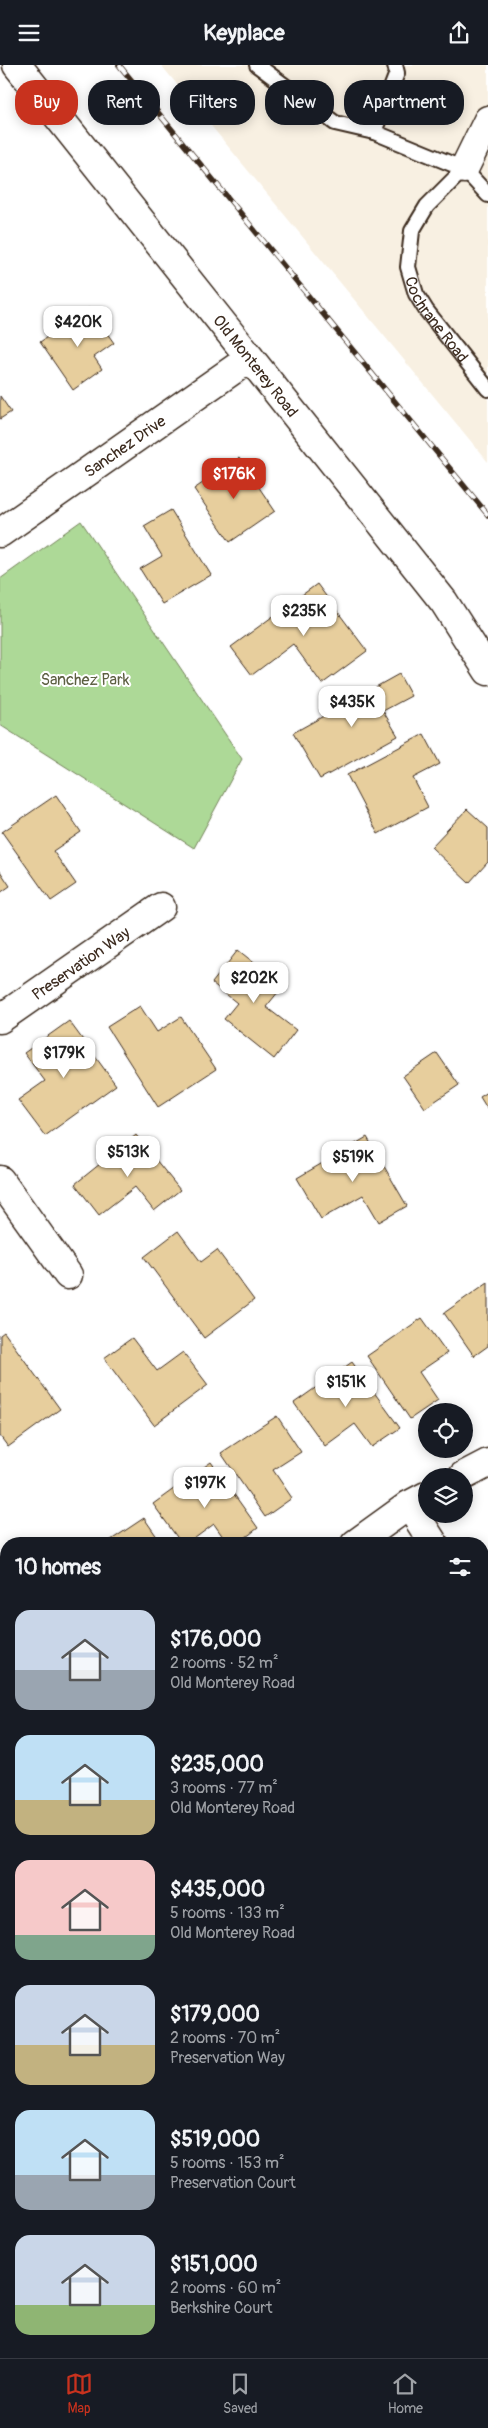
<!DOCTYPE html>
<meta charset="utf-8">
<style>
:root{--surface:#171b24;--page:#242831;--text:#f1f3f6;--muted:#9ea1a6;--line:#363941;--accent:#c8321e}
body{margin:0;font-family:Pangolin,sans-serif;background:var(--page);color:var(--text);height:100vh;display:flex;flex-direction:column;font-size:19px;white-space:nowrap}
*{box-sizing:border-box;margin:0}
p{font-size:16px;color:var(--muted)}
.icon{flex:none;width:28px;height:28px;fill:none;stroke:currentColor;stroke-width:2;stroke-linecap:round;stroke-linejoin:round}
.map{position:relative;flex:1;overflow:hidden}
.drawer{position:absolute;left:0px;top:1472px;width:489px;height:821px;display:flex;flex-direction:column;background:var(--surface);border-radius:20px 20px 0 0;box-shadow:0 2px 12px #0003}
.drawer>*{flex:none}
.banner{position:absolute;left:15px;top:15px;width:459px;height:45px;display:flex;gap:10px}
.tools{position:absolute;left:418px;top:1338px;display:grid;gap:10px}
.tools a{display:grid;place-items:center;width:55px;height:55px;border-radius:50%;background:var(--surface);box-shadow:0 2px 12px #0003;font-size:25px}
.price{position:absolute;translate:-50% -42px;padding:0 11px;border-radius:10px;background:#fff;color:#222;font-size:16px;line-height:32px;filter:drop-shadow(0 1px 2px #0008)}
.price::after{content:'';position:absolute;left:50%;top:30px;width:15px;height:11px;margin-left:-8px;background:inherit;clip-path:polygon(0 0,100% 0,50% 100%)}
.price.on{background:var(--accent);color:#fff}
ul{padding:0;list-style:none}
li{display:flex;align-items:center;gap:15px;height:125px;padding:0 15px}
li span{display:grid;place-items:center;flex:none;width:140px;height:100px;border-radius:15px;color:#555}
li>.icon{margin-inline-start:auto}
span .icon{width:60px;height:60px;fill:#fffc;stroke-width:1}
li b{font-size:21px}
h2{display:flex;justify-content:space-between;align-items:center;height:60px;padding:0 15px;font-size:21px}
.pill{padding:0 18px;border-radius:20px;background:var(--surface);box-shadow:0 2px 12px #0003;font-size:18px;line-height:45px}
.pill.on{background:var(--accent);color:#fff}
header{display:flex;justify-content:space-between;align-items:center;height:65px;padding:0 15px;background:var(--surface);font-size:22px;font-weight:700}
.tabs{display:flex;justify-content:space-around;align-items:center;height:70px;border-top:1px solid var(--line);background:var(--surface);font-size:14px;color:var(--muted)}
.tabs a{display:grid;justify-items:center;gap:2px}
.tabs .on{color:var(--accent)}
.map>svg:first-child{display:block}
.built{fill:#f8f0e2}
.green{fill:#add997;stroke:#74825a}
.building{fill:#e7ce9d;stroke:#3b2a1e}
.lines{fill:none;stroke-linecap:round;stroke-linejoin:round}
.lane-casing{stroke:#3b2a1e;stroke-width:18}
.street-casing{stroke:#3b2a1e;stroke-width:31}
.lane{stroke:#fff;stroke-width:14}
.street{stroke:#fff;stroke-width:28}
.rail-casing{stroke:#3b2a1e;stroke-width:5.5}
.rail{stroke:#fff;stroke-width:4;stroke-dasharray:11;stroke-linecap:butt}
.labels{text-anchor:middle;stroke-width:4;stroke-linejoin:round;paint-order:stroke}
.street-label{font-size:16px;fill:#3b2a1e;stroke:#fff}
.park-label{font-size:16px;fill:#5d5f42;stroke:#fff}
</style>
<header><svg class="icon" aria-label="menu" viewBox="0 0 24 24"><path d="M4 6h16M4 12h16M4 18h16"/></svg>Keyplace<svg class="icon" aria-label="share" viewBox="0 0 24 24"><path d="M12 15V3M7 8l5-5 5 5M5 13v7h14v-7"/></svg></header>
<div class="map">
<svg width="488" height="2293" viewBox="0 0 488 2293">
<rect width="100%" height="100%" fill="#fff"/>
<filter id="ink" filterUnits="userSpaceOnUse"><feTurbulence type="fractalNoise" baseFrequency=".02" numOctaves="2"/><feDisplacementMap in="SourceGraphic" scale="10" xChannelSelector="R" yChannelSelector="G"/><feConvolveMatrix kernelMatrix="1 2 1 2 8 2 1 2 1" color-interpolation-filters="sRGB"/></filter>
<g filter="url(#ink)">
<path class="built" d="M161,0H488V397Z"/>
<path class="green" d="M81,456L242,694L194,783L0,660V514Z"/>
<g class="building">
<path d="M89,243L114,278L94,292L102,304L73,325L40,277Z"/>
<path d="M0,331L11,347L0,354Z"/>
<path d="M239,393L275,446L230,477L194,424Z"/>
<path d="M171,445L211,510L162,539L140,504L162,491L144,461Z"/>
<path d="M317,519L367,586L322,619L293,579L252,610L231,582Z"/>
<path d="M399,609L411,631L383,646L398,671L320,714L293,668Z"/>
<path d="M424,669L440,699L413,713L428,742L378,769L347,710Z"/>
<path d="M56,730L81,767L53,786L76,819L51,836L2,767Z"/>
<path d="M467,744L488,763V797L469,818L431,782Z"/>
<path d="M0,806L10,821L0,828Z"/>
<path d="M238,885L283,921L266,942L296,965L274,994L224,954L237,938L212,918Z"/>
<path d="M140,941L157,967L181,952L216,1004L158,1042L107,962Z"/>
<path d="M69,956L116,1020L45,1071L18,1035L45,1016L24,988Z"/>
<path d="M437,988L459,1020L425,1043L403,1011Z"/>
<path d="M488,1027V1045L480,1032Z"/>
<path d="M136,1070L180,1125L154,1146L135,1122L99,1150L75,1119Z"/>
<path d="M367,1072L407,1141L379,1157L363,1130L321,1154L297,1113Z"/>
<path d="M178,1166L201,1197L217,1185L254,1235L204,1273L144,1192Z"/>
<path d="M488,1217V1281L474,1291L444,1248Z"/>
<path d="M422,1253L447,1288L419,1307L438,1335L410,1354L367,1291Z"/>
<path d="M4,1267L60,1344L8,1382L0,1371V1270Z"/>
<path d="M132,1273L157,1306L183,1287L208,1320L154,1360L104,1293Z"/>
<path d="M352,1297L400,1363L372,1382L355,1359L325,1381L294,1338Z"/>
<path d="M277,1351L301,1387L273,1405L292,1433L265,1452L221,1388Z"/>
<path d="M211,1397L258,1463L237,1479H228L214,1459L187,1479H182L153,1439Z"/>
<path d="M144,1453L162,1479H105Z"/>
<path d="M6,1557V1609L3,1612L6,1617V1650L0,1655V1561Z"/>
<path d="M482,1719L488,1721V1843L482,1842V1824L486,1810L482,1809Z"/>
<path d="M6,1846V1915L0,1918V1850Z"/>
<path d="M6,2067V2138L0,2129V2072Z"/>
<path d="M6,2165V2185L0,2177V2170Z"/>
<path d="M112,2288H127L118,2293H115Z"/>
<path d="M170,2288H174L178,2293H162Z"/>
<path d="M285,2288H355L347,2293H289Z"/>
<path d="M418,2288H460L461,2293H392Z"/>
</g>
<g class="lines">
<defs>
<g id="lane">
<path d="M257,0L335,58L374,67L464,104L488,130"/>
<path d="M374,67L397,8L395,0"/>
<path id="s1" d="M464,104L427,141L412,166L408,202L416,229L426,245L488,324"/>
</g>
<g id="street">
<path id="s2" d="M17,0L444,537L488,606"/>
<path d="M464,104L488,55"/>
<path id="s3" d="M0,468L250,293"/>
<path id="s4" d="M0,954L161,842"/>
<path d="M0,1115L68,1210"/>
<path d="M463,1411L488,1398"/>
<path d="M409,1440L434,1479"/>
<path d="M355,1479L409,1440L426,1431"/>
<path d="M482,1553L488,1561"/>
<path d="M0,1754L6,1749"/>
<path d="M482,2157L488,2154"/>
</g>
</defs>
<use href="#lane" class="lane-casing"/>
<use href="#street" class="street-casing"/>
<use href="#lane" class="lane"/>
<use href="#street" class="street"/>
<defs>
<path id="rail" d="M119,0L488,450"/>
</defs>
<use href="#rail" class="rail-casing"/>
<use href="#rail" class="rail"/>
</g>
</g>
<g class="labels">
<g class="street-label">
<text dy="6" stroke="none"><textPath href="#s1" startOffset="178">Cochrane Road</textPath></text>
<text dy="6" stroke="none"><textPath href="#s2" startOffset="384">Old Monterey Road</textPath></text>
<text dy="6" stroke="none"><textPath href="#s3" startOffset="152">Sanchez Drive</textPath></text>
<text dy="6" stroke="none"><textPath href="#s4" startOffset="98">Preservation Way</textPath></text>
</g>
<g class="park-label">
<text x="85" y="620">Sanchez Park</text>
</g>
</g>
</svg>
<div class="tools">
<a><svg class="icon" aria-label="locate" viewBox="0 0 24 24"><circle cx="12" cy="12" r="6"/><path d="M12 2v4M12 18v4M2 12h4M18 12h4"/></svg></a>
<a><svg class="icon" aria-label="layers" viewBox="0 0 24 24"><path d="M12 4l9 5-9 5-9-5zM3 14l9 5 9-5"/></svg></a>
</div>
<b class="price" style="left:78px;top:283px">$420K</b>
<b class="price on" style="left:234px;top:435px">$176K</b>
<b class="price" style="left:304px;top:572px">$235K</b>
<b class="price" style="left:352px;top:663px">$435K</b>
<b class="price" style="left:254px;top:939px">$202K</b>
<b class="price" style="left:64px;top:1014px">$179K</b>
<b class="price" style="left:128px;top:1113px">$513K</b>
<b class="price" style="left:353px;top:1118px">$519K</b>
<b class="price" style="left:346px;top:1343px">$151K</b>
<b class="price" style="left:205px;top:1444px">$197K</b>
<div class="banner">
<a class="pill on">Buy</a>
<a class="pill">Rent</a>
<a class="pill">Filters</a>
<a class="pill">New</a>
<a class="pill">Apartment</a>
</div>
<section class="drawer">
<h2>10 homes<svg class="icon" aria-label="filters" viewBox="0 0 24 24"><path d="M4 7h16M4 17h16"/><circle cx="9" cy="7" r="2"/><circle cx="15" cy="17" r="2"/></svg></h2>
<ul>
<li><span style="background:linear-gradient(#c9d6e8 60%,#9aa5b1 0)"><svg class="icon" aria-label="home" viewBox="0 0 24 24"><path d="M3 11l9-7 9 7M6 9v11h12V9"/></svg></span><div><b>$176,000</b><p>2 rooms · 52 m²</p><p>Old Monterey Road</p></div></li>
<li><span style="background:linear-gradient(#bfe0f5 65%,#c2b280 0)"><svg class="icon" aria-label="home" viewBox="0 0 24 24"><path d="M3 11l9-7 9 7M6 9v11h12V9"/></svg></span><div><b>$235,000</b><p>3 rooms · 77 m²</p><p>Old Monterey Road</p></div></li>
<li><span style="background:linear-gradient(#f6c9c9 75%,#7fa58c 0)"><svg class="icon" aria-label="home" viewBox="0 0 24 24"><path d="M3 11l9-7 9 7M6 9v11h12V9"/></svg></span><div><b>$435,000</b><p>5 rooms · 133 m²</p><p>Old Monterey Road</p></div></li>
<li><span style="background:linear-gradient(#c9d6e8 60%,#c2b280 0)"><svg class="icon" aria-label="home" viewBox="0 0 24 24"><path d="M3 11l9-7 9 7M6 9v11h12V9"/></svg></span><div><b>$179,000</b><p>2 rooms · 70 m²</p><p>Preservation Way</p></div></li>
<li><span style="background:linear-gradient(#bfe0f5 65%,#9aa5b1 0)"><svg class="icon" aria-label="home" viewBox="0 0 24 24"><path d="M3 11l9-7 9 7M6 9v11h12V9"/></svg></span><div><b>$519,000</b><p>5 rooms · 153 m²</p><p>Preservation Court</p></div></li>
<li><span style="background:linear-gradient(#c9d6e8 70%,#8fb573 0)"><svg class="icon" aria-label="home" viewBox="0 0 24 24"><path d="M3 11l9-7 9 7M6 9v11h12V9"/></svg></span><div><b>$151,000</b><p>2 rooms · 60 m²</p><p>Berkshire Court</p></div></li>
</ul>
</section>
</div>
<nav class="tabs">
<a class="on"><svg class="icon" aria-label="map" viewBox="0 0 24 24"><path d="M3 6l6-2 6 2 6-2v14l-6 2-6-2-6 2zM9 4v14M15 6v14"/></svg>Map</a>
<a><svg class="icon" aria-label="saved" viewBox="0 0 24 24"><path d="M7 4h10v16l-5-4-5 4z"/></svg>Saved</a>
<a><svg class="icon" aria-label="home" viewBox="0 0 24 24"><path d="M3 11l9-7 9 7M6 9v11h12V9"/></svg>Home</a>
</nav>
